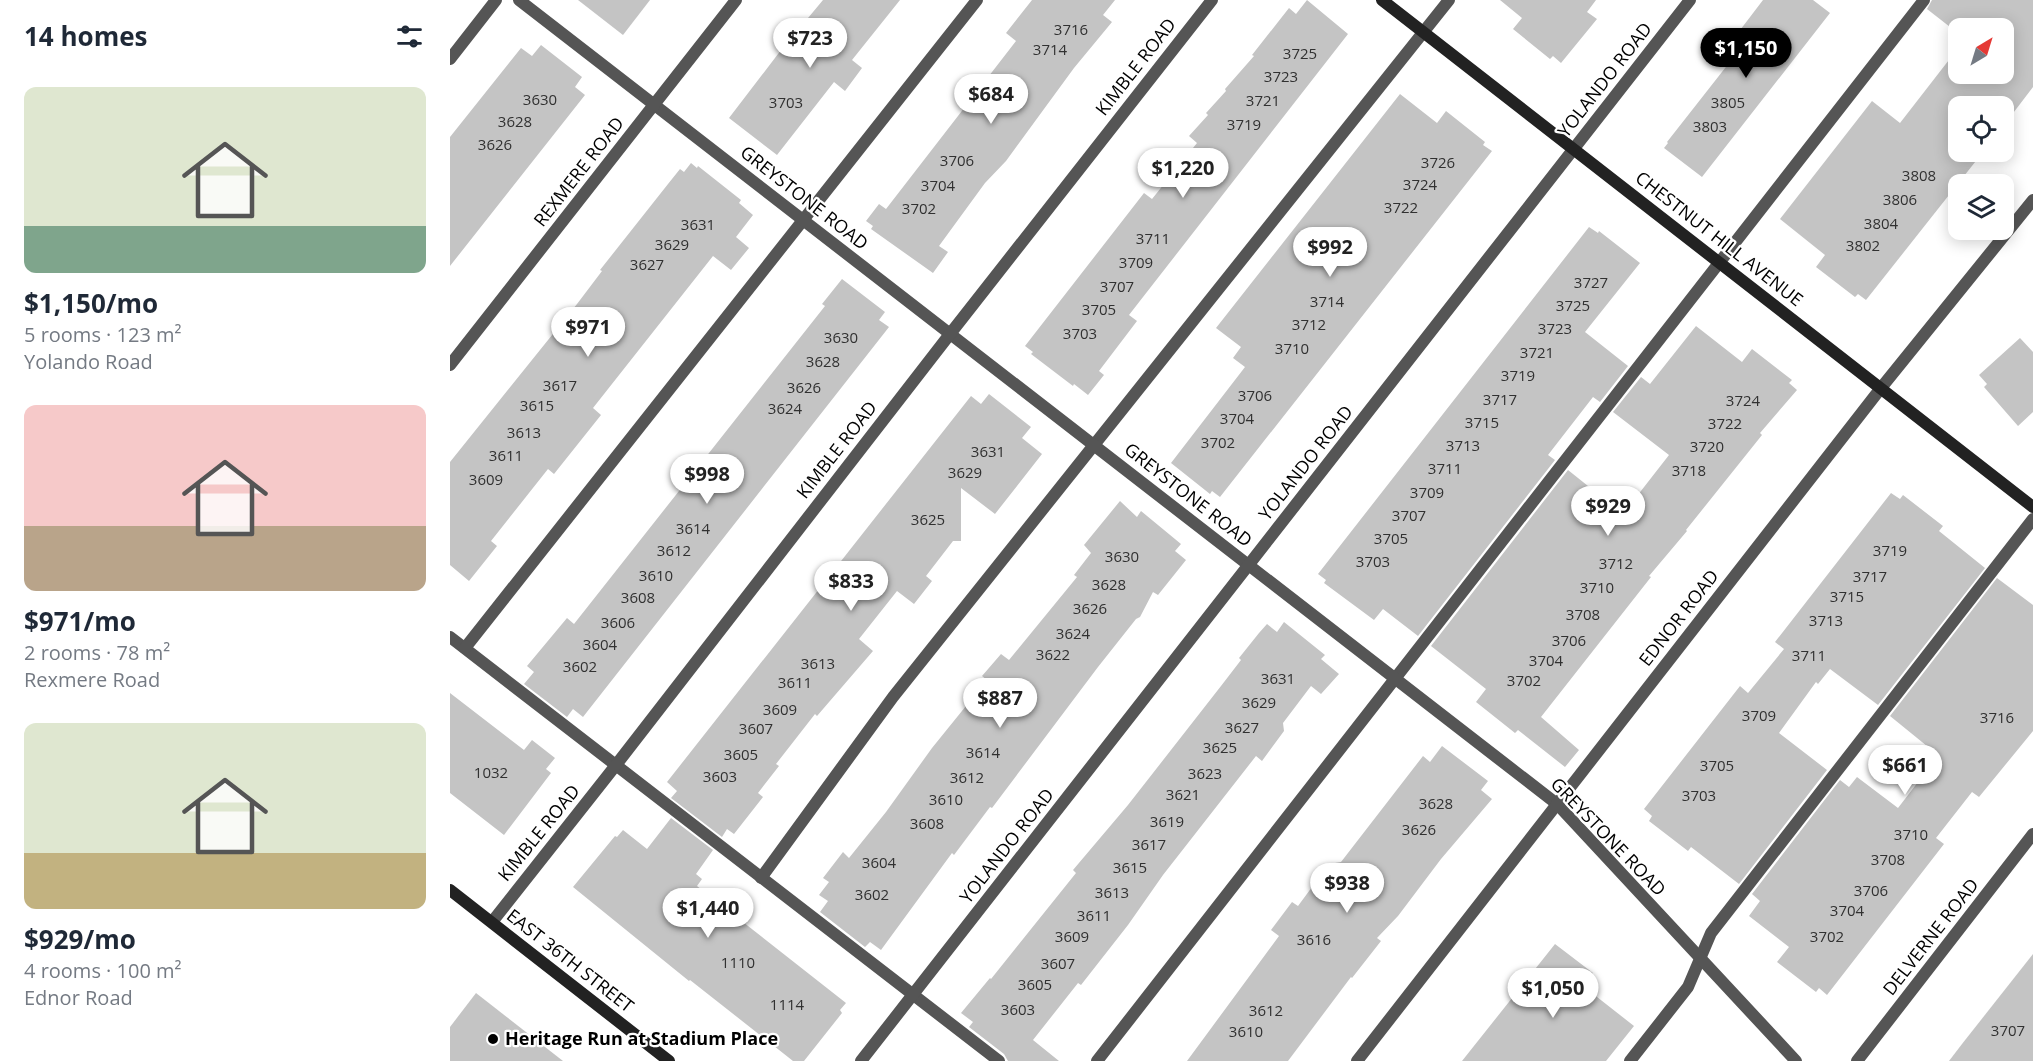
<!DOCTYPE html>
<meta charset="utf-8">
<style>
:root{--surface:#fff;--page:#f2f2f3;--text:#1f2937;--muted:#747a83;--accent:#000}
body{margin:0;font-family:"Open Sans",sans-serif;background:var(--page);color:var(--text);height:100vh;display:flex;flex-direction:column;font-size:22px;white-space:nowrap}
*{box-sizing:border-box;margin:0}
p{font-size:20px;color:var(--muted)}
.icon{flex:none;width:33px;height:33px;fill:none;stroke:currentColor;stroke-width:2;stroke-linecap:round;stroke-linejoin:round}
.map{position:relative;flex:1;overflow:hidden}
.panel{display:flex;flex-direction:column;background:var(--surface);width:450px}
.panel>*{flex:none}
.needle{width:39px;rotate:38deg}
.tools{position:absolute;left:1498px;top:18px;display:grid;gap:12px}
.tools a{display:grid;place-items:center;width:66px;height:66px;border-radius:12px;background:var(--surface);box-shadow:0 3px 15px #0003;font-size:30px}
.price{position:absolute;translate:-50% -51px;padding:0 14px;border-radius:21px;background:#fff;color:#222;font-size:20px;line-height:39px;filter:drop-shadow(0 2px 3px #0008)}
.price::after{content:'';position:absolute;left:50%;top:36px;width:18px;height:14px;margin-left:-9px;background:inherit;clip-path:polygon(0 0,100% 0,50% 100%)}
.price.current{background:var(--accent);color:#fff}
ul{padding:0;list-style:none}
li{display:grid;align-content:center;gap:12px;height:318px;padding:0 24px}
li span{display:grid;place-items:center;height:186px;border-radius:12px;color:#555}
li>.icon{margin-inline-start:auto}
span .icon{width:108px;height:108px;fill:#fffc;stroke-width:1}
li b{font-size:26px}
h2{display:flex;justify-content:space-between;align-items:center;height:72px;padding:0 24px;font-size:26px}
main{display:flex;flex:1;min-height:0}
.map>svg:first-child{display:block}
.building{fill:#c4c4c4}
.lines{fill:none;stroke-linecap:round;stroke-linejoin:round}
.lane{stroke:#555;stroke-width:12}
.street{stroke:#555;stroke-width:12}
.secondary{stroke:#222;stroke-width:12}
.poi-dot{fill:#000;stroke:#fff;stroke-width:2}
.labels{text-anchor:middle;stroke-width:4.5;stroke-linejoin:round;paint-order:stroke}
.number-label{font-size:15px;fill:#313131}
.street-label{font-size:18px;fill:#000;stroke:#fff}
.poi-label{font-size:18px;font-weight:bold;fill:#000;stroke:#fff;text-anchor:start}
</style>
<main>
<section class="panel">
<h2>14 homes<svg class="icon" aria-label="filters" viewBox="0 0 24 24"><path d="M4 7h16M4 17h16"/><circle cx="9" cy="7" r="2"/><circle cx="15" cy="17" r="2"/></svg></h2>
<ul>
<li><span style="background:linear-gradient(#dfe7d0 75%,#7fa58c 0)"><svg class="icon" aria-label="home" viewBox="0 0 24 24"><path d="M3 11l9-7 9 7M6 9v11h12V9"/></svg></span><div><b>$1,150/mo</b><p>5 rooms · 123 m²</p><p>Yolando Road</p></div></li>
<li><span style="background:linear-gradient(#f6c9c9 65%,#b9a48a 0)"><svg class="icon" aria-label="home" viewBox="0 0 24 24"><path d="M3 11l9-7 9 7M6 9v11h12V9"/></svg></span><div><b>$971/mo</b><p>2 rooms · 78 m²</p><p>Rexmere Road</p></div></li>
<li><span style="background:linear-gradient(#dfe7d0 70%,#c2b280 0)"><svg class="icon" aria-label="home" viewBox="0 0 24 24"><path d="M3 11l9-7 9 7M6 9v11h12V9"/></svg></span><div><b>$929/mo</b><p>4 rooms · 100 m²</p><p>Ednor Road</p></div></li>
</ul>
</section>
<div class="map">
<svg width="1583" height="1061" viewBox="0 0 1583 1061">
<rect width="100%" height="100%" fill="#fff"/>
<g class="building">
<path d="M128,0H200L173,35Z"/>
<path d="M373,0H450L402,60L412,68L395,91L384,82L327,155L279,118L328,54Z"/>
<path d="M582,0H665L653,15L662,22L624,68L556,161L535,183L489,246L498,252L483,273L421,229L423,226L416,221L429,204L436,209L566,41L556,33Z"/>
<path d="M857,0L898,34L679,315L687,321L649,371L654,375L638,395L624,384L623,386L581,354L583,352L575,346L694,193L702,199L747,143L739,136L758,115L756,113L776,91L775,89L804,56L802,55L828,22L839,8L846,14Z"/>
<path d="M1050,0H1146L1137,12L1147,19L1111,63L1103,56L1100,59L1063,29L1072,18Z"/>
<path d="M1313,0H1363L1380,13L1252,177L1214,148L1218,143L1217,142L1290,49L1281,42Z"/>
<path d="M1482,0H1583V87L1554,125V106H1509V152H1533L1416,300L1408,294L1405,297L1366,267L1375,255L1330,219L1422,101L1450,123L1509,47V74H1554V28H1509V34L1477,9Z"/>
<path d="M91,45L132,77L125,87L135,95L0,266V137L71,48L82,56Z"/>
<path d="M950,94L987,123L996,111L1035,142L1033,145L1042,151L770,497L762,491L760,494L721,463L795,367L783,358L791,347L766,328Z"/>
<path d="M241,163L247,168L248,166L291,200L289,203L303,215L286,237L299,248L281,270L263,256L143,408L151,415L104,474L98,469L41,541L47,546L19,581L0,565V462L127,304L152,271L150,270L218,184L230,169L234,172Z"/>
<path d="M1139,227L1148,233L1149,231L1190,263L1135,332L1178,366L1150,402L1143,397L1098,455L1105,460L968,636L933,609L924,620L874,583L876,580L868,574Z"/>
<path d="M392,279L435,312L429,320L439,327L133,717L123,709L117,717L74,684L84,672L77,666L117,618L124,624L375,306L372,304Z"/>
<path d="M1246,326L1292,362L1302,349L1342,380L1339,383L1347,390L1310,433L1312,435L1236,530L1237,531L1199,576L1201,577L1091,717L1129,750L1115,767L1068,730L1065,733L1026,702L1036,689L981,646L1118,470L1173,514L1219,455L1163,412L1191,377L1200,384Z"/>
<path d="M1570,338L1583,352V412L1568,426L1534,387L1537,384L1529,375Z"/>
<path d="M539,394L581,427L572,438L592,454L545,514L511,488V541H503L476,576L482,581L464,604L447,591L409,639L423,651L367,716L365,714L326,764L329,766L308,793L313,797L284,834L277,829L272,837L221,798L227,791L217,782L521,396L531,404Z"/>
<path d="M1441,493L1450,499L1453,495L1493,526L1489,531L1535,568L1428,705L1380,669L1368,684L1366,682L1329,733L1377,770L1289,884L1241,847L1238,851L1199,821L1202,816L1194,809L1290,686L1298,693L1334,649L1325,642Z"/>
<path d="M670,501L687,517L691,511L731,544L725,551L736,560L708,595L703,592L690,617L686,619L648,667L542,808L540,807L504,855L502,853L431,950L420,942L415,947L370,912L378,901L369,895L379,882L373,878L393,852L399,858L436,812L482,748L537,680L532,676L551,654L559,660L627,577L624,575L641,553L634,545Z"/>
<path d="M1547,578L1583,605V731L1529,797L1522,792L1486,838L1494,844L1377,995L1369,988L1366,992L1327,962L1339,947L1299,916L1310,901L1302,894L1390,780L1399,787L1407,777L1448,808L1478,769L1488,755L1440,716Z"/>
<path d="M834,622L875,655L871,659L889,674L871,694L861,686L833,723L834,731L812,761L806,756L713,875L678,925L631,985L628,983L583,1040L609,1061H558L554,1054L519,1027L523,1022L511,1013L540,978L541,979L626,873L623,870L678,805L771,686L791,660L789,658L809,633L817,624L827,632Z"/>
<path d="M0,693L74,750L82,740L105,758L96,769L101,773L54,835L0,793Z"/>
<path d="M992,746L1038,781L1031,790L1042,799L991,859L948,916L927,938L931,941L902,978L901,977L838,1061H737L829,936L821,930L842,902L848,906L879,864L891,862L973,756L980,762Z"/>
<path d="M221,818L263,850L246,874L252,879L247,886L396,1003L390,1010L392,1013L354,1061H343L240,980L239,981L123,887L165,836L167,837L173,830L197,849Z"/>
<path d="M1105,944L1143,973L1133,986L1184,1026L1156,1061H1012Z"/>
<path d="M1583,954V1061H1499L1512,1044Z"/>
<path d="M26,993L113,1061H0V1027Z"/>
</g>
<g class="lines">
<g class="lane">
<path d="M0,59L46,0"/>
<path d="M0,637L549,1061"/>
<path d="M15,648L527,0"/>
<path d="M311,878L443,697L999,0"/>
<path d="M647,1061L1474,0"/>
<path d="M1180,1061L1238,987L1261,933L1583,519"/>
</g>
<g class="street">
<path d="M69,0L1107,804L1346,1061"/>
<path d="M0,365L286,0"/>
<path d="M42,922L166,765L500,334L762,0"/>
<path d="M411,1061L1240,0"/>
<path d="M907,1061L1431,388L1583,200"/>
<path d="M1407,1061L1583,834"/>
</g>
<g class="secondary">
<path d="M932,0L1583,507"/>
<path d="M0,890L219,1061"/>
</g>
</g>
<circle class="poi-dot" cx="43" cy="1039" r="6"/>
<g class="labels">
<g class="number-label">
<text x="621" y="35">3716</text>
<text x="600" y="55">3714</text>
<text x="850" y="59">3725</text>
<text x="831" y="82">3723</text>
<text x="90" y="105">3630</text>
<text x="813" y="106">3721</text>
<text x="336" y="108">3703</text>
<text x="1278" y="108">3805</text>
<text x="65" y="127">3628</text>
<text x="794" y="130">3719</text>
<text x="1260" y="132">3803</text>
<text x="45" y="150">3626</text>
<text x="507" y="166">3706</text>
<text x="988" y="168">3726</text>
<text x="1469" y="181">3808</text>
<text x="970" y="190">3724</text>
<text x="488" y="191">3704</text>
<text x="1450" y="205">3806</text>
<text x="951" y="213">3722</text>
<text x="469" y="214">3702</text>
<text x="1431" y="229">3804</text>
<text x="248" y="230">3631</text>
<text x="703" y="244">3711</text>
<text x="222" y="250">3629</text>
<text x="1413" y="251">3802</text>
<text x="686" y="268">3709</text>
<text x="197" y="270">3627</text>
<text x="1141" y="288">3727</text>
<text x="667" y="292">3707</text>
<text x="877" y="307">3714</text>
<text x="1123" y="311">3725</text>
<text x="649" y="315">3705</text>
<text x="859" y="330">3712</text>
<text x="1105" y="334">3723</text>
<text x="630" y="339">3703</text>
<text x="391" y="343">3630</text>
<text x="842" y="354">3710</text>
<text x="1087" y="358">3721</text>
<text x="373" y="367">3628</text>
<text x="1068" y="381">3719</text>
<text x="110" y="391">3617</text>
<text x="354" y="393">3626</text>
<text x="805" y="401">3706</text>
<text x="1050" y="405">3717</text>
<text x="1293" y="406">3724</text>
<text x="87" y="411">3615</text>
<text x="335" y="414">3624</text>
<text x="787" y="424">3704</text>
<text x="1032" y="428">3715</text>
<text x="1275" y="429">3722</text>
<text x="74" y="438">3613</text>
<text x="768" y="448">3702</text>
<text x="1013" y="451">3713</text>
<text x="1257" y="452">3720</text>
<text x="538" y="457">3631</text>
<text x="56" y="461">3611</text>
<text x="995" y="474">3711</text>
<text x="1239" y="476">3718</text>
<text x="515" y="478">3629</text>
<text x="36" y="485">3609</text>
<text x="977" y="498">3709</text>
<text x="959" y="521">3707</text>
<text x="478" y="525">3625</text>
<text x="243" y="534">3614</text>
<text x="941" y="544">3705</text>
<text x="224" y="556">3612</text>
<text x="1440" y="556">3719</text>
<text x="672" y="562">3630</text>
<text x="923" y="567">3703</text>
<text x="1166" y="569">3712</text>
<text x="206" y="581">3610</text>
<text x="1420" y="582">3717</text>
<text x="659" y="590">3628</text>
<text x="1147" y="593">3710</text>
<text x="1397" y="602">3715</text>
<text x="188" y="603">3608</text>
<text x="640" y="614">3626</text>
<text x="1133" y="620">3708</text>
<text x="1376" y="626">3713</text>
<text x="168" y="628">3606</text>
<text x="623" y="639">3624</text>
<text x="1119" y="646">3706</text>
<text x="150" y="650">3604</text>
<text x="603" y="660">3622</text>
<text x="1359" y="661">3711</text>
<text x="1096" y="666">3704</text>
<text x="368" y="669">3613</text>
<text x="130" y="672">3602</text>
<text x="828" y="684">3631</text>
<text x="1074" y="686">3702</text>
<text x="345" y="688">3611</text>
<text x="809" y="708">3629</text>
<text x="330" y="715">3609</text>
<text x="1309" y="721">3709</text>
<text x="1547" y="723">3716</text>
<text x="792" y="733">3627</text>
<text x="306" y="734">3607</text>
<text x="770" y="753">3625</text>
<text x="533" y="758">3614</text>
<text x="291" y="760">3605</text>
<text x="1267" y="771">3705</text>
<text x="41" y="778">1032</text>
<text x="755" y="779">3623</text>
<text x="270" y="782">3603</text>
<text x="517" y="783">3612</text>
<text x="733" y="800">3621</text>
<text x="1249" y="801">3703</text>
<text x="496" y="805">3610</text>
<text x="986" y="809">3628</text>
<text x="717" y="827">3619</text>
<text x="477" y="829">3608</text>
<text x="969" y="835">3626</text>
<text x="1461" y="840">3710</text>
<text x="699" y="850">3617</text>
<text x="1438" y="865">3708</text>
<text x="429" y="868">3604</text>
<text x="680" y="873">3615</text>
<text x="1421" y="896">3706</text>
<text x="662" y="898">3613</text>
<text x="422" y="900">3602</text>
<text x="1397" y="916">3704</text>
<text x="644" y="921">3611</text>
<text x="622" y="942">3609</text>
<text x="1377" y="942">3702</text>
<text x="864" y="945">3616</text>
<text x="288" y="968">1110</text>
<text x="608" y="969">3607</text>
<text x="585" y="990">3605</text>
<text x="337" y="1010">1114</text>
<text x="568" y="1015">3603</text>
<text x="816" y="1016">3612</text>
<text x="1558" y="1036">3707</text>
<text x="796" y="1037">3610</text>
</g>
<g class="street-label">
<text transform="translate(686 67) rotate(-52)" y="6">KIMBLE ROAD</text>
<text transform="translate(1155 80) rotate(-52)" y="6">YOLANDO ROAD</text>
<text transform="translate(129 172) rotate(-52)" y="6">REXMERE ROAD</text>
<text transform="translate(354 198) rotate(38)" y="6">GREYSTONE ROAD</text>
<text transform="translate(1269 239) rotate(38)" y="6">CHESTNUT HILL AVENUE</text>
<text transform="translate(387 450) rotate(-52)" y="6">KIMBLE ROAD</text>
<text transform="translate(856 463) rotate(-52)" y="6">YOLANDO ROAD</text>
<text transform="translate(738 495) rotate(38)" y="6">GREYSTONE ROAD</text>
<text transform="translate(1229 618) rotate(-52)" y="6">EDNOR ROAD</text>
<text transform="translate(89 833) rotate(-51)" y="6">KIMBLE ROAD</text>
<text transform="translate(1158 837) rotate(46)" y="6">GREYSTONE ROAD</text>
<text transform="translate(557 846) rotate(-52)" y="6">YOLANDO ROAD</text>
<text transform="translate(1481 937) rotate(-52)" y="6">DELVERNE ROAD</text>
<text transform="translate(120 961) rotate(38)" y="6">EAST 36TH STREET</text>
</g>
<g class="poi-label">
<text x="55" y="1045">Heritage Run at Stadium Place</text>
</g>
</g>
</svg>
<div class="tools">
<a><svg class="needle" viewBox="-14 -14 28 28"><path d="M0-13l5 13h-10z" fill="#e53935"/><path d="M0 13l5-13h-10z" fill="#747a83"/></svg></a>
<a><svg class="icon" aria-label="locate" viewBox="0 0 24 24"><circle cx="12" cy="12" r="6"/><path d="M12 2v4M12 18v4M2 12h4M18 12h4"/></svg></a>
<a><svg class="icon" aria-label="layers" viewBox="0 0 24 24"><path d="M12 4l9 5-9 5-9-5zM3 14l9 5 9-5"/></svg></a>
</div>
<b class="price" style="left:360px;top:69px">$723</b>
<b class="price current" style="left:1296px;top:79px">$1,150</b>
<b class="price" style="left:541px;top:125px">$684</b>
<b class="price" style="left:733px;top:199px">$1,220</b>
<b class="price" style="left:880px;top:278px">$992</b>
<b class="price" style="left:138px;top:358px">$971</b>
<b class="price" style="left:257px;top:505px">$998</b>
<b class="price" style="left:1158px;top:537px">$929</b>
<b class="price" style="left:401px;top:612px">$833</b>
<b class="price" style="left:550px;top:729px">$887</b>
<b class="price" style="left:1455px;top:796px">$661</b>
<b class="price" style="left:897px;top:914px">$938</b>
<b class="price" style="left:258px;top:939px">$1,440</b>
<b class="price" style="left:1103px;top:1019px">$1,050</b>
</div>
</main>
